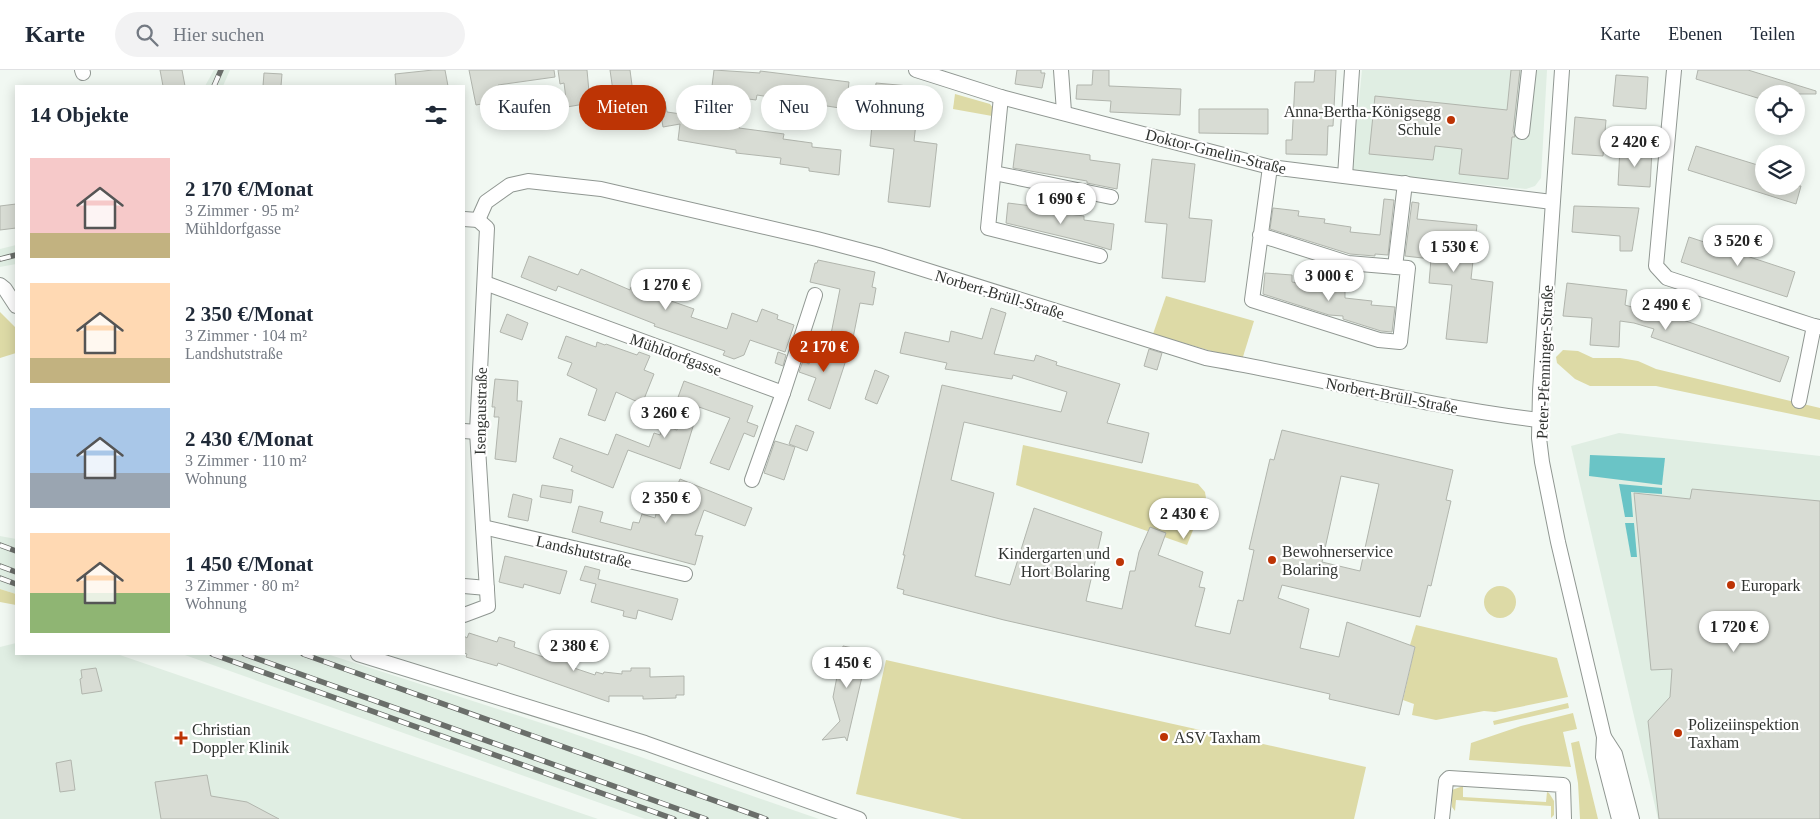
<!DOCTYPE html>
<html lang="de">
<meta charset="utf-8">
<style>
:root{--surface:#fff;--page:#f2f2f3;--text:#1f2937;--muted:#747a83;--line:#e0e1e3;--accent:#bd3405}
body{margin:0;font-family:Georgia,serif;background:var(--page);color:var(--text);height:100vh;display:flex;flex-direction:column;font-size:19px;white-space:nowrap}
*{box-sizing:border-box;margin:0}
p{font-size:16px;color:var(--muted)}
.icon{flex:none;width:28px;height:28px;fill:none;stroke:currentColor;stroke-width:2;stroke-linecap:round;stroke-linejoin:round}
.map{position:relative;flex:1;overflow:hidden}
.drawer{position:absolute;left:15px;top:15px;width:450px;height:570px;display:flex;flex-direction:column;background:var(--surface);border-radius:0px;box-shadow:0 2px 12px #0003}
.drawer>*{flex:none}
.banner{position:absolute;left:480px;top:15px;width:475px;height:45px;display:flex;gap:10px}
.controls{position:absolute;left:1755px;top:15px;display:grid;gap:10px}
.controls a{display:grid;place-items:center;width:50px;height:50px;border-radius:50%;background:var(--surface);box-shadow:0 2px 12px #0003;font-size:25px}
.price{position:absolute;translate:-50% -42px;padding:0 11px;border-radius:18px;background:#fff;color:#222;font-size:16px;line-height:32px;filter:drop-shadow(0 1px 2px #0008)}
.price::after{content:'';position:absolute;left:50%;top:30px;width:15px;height:11px;margin-left:-8px;background:inherit;clip-path:polygon(0 0,100% 0,50% 100%)}
.price.selected{background:var(--accent);color:#fff}
ul{padding:0;list-style:none}
li{display:flex;align-items:center;gap:15px;height:125px;padding:0 15px}
li span{display:grid;place-items:center;flex:none;width:140px;height:100px;border-radius:0px;color:#555}
li>.icon{margin-inline-start:auto}
span .icon{width:60px;height:60px;fill:#fffc;stroke-width:1}
li b{font-size:21px}
h2{display:flex;justify-content:space-between;align-items:center;height:60px;padding:0 15px;font-size:21px}
.tag{padding:0 18px;border-radius:22px;background:var(--surface);box-shadow:0 2px 12px #0003;font-size:18px;line-height:45px}
.tag.selected{background:var(--accent);color:#fff}
header{display:flex;align-items:center;gap:30px;box-sizing:border-box;height:70px;padding:0 25px;background:var(--surface);border-bottom:1px solid var(--line)}
header strong{font-size:24px}
nav{display:flex;gap:28px;margin-inline-start:auto;font-size:18px}
.search{width:350px;height:45px;background:var(--page);display:flex;align-items:center;gap:12px;box-sizing:border-box;padding:0 18px;border-radius:28px;color:var(--muted);font-size:19px}
.map>svg:first-child{display:block}
.built{fill:#e0eee3}
.green{fill:#dddaa6}
.water{fill:#6ac4c6}
.building{fill:#d8dcd4;stroke:#b1b5ad;fill-rule:evenodd}
.lines{fill:none;stroke-linecap:round;stroke-linejoin:round}
.minor-casing{stroke:#909792;stroke-width:16}
.minor{stroke:#fff;stroke-width:14}
.rail-casing{stroke:#6a6e6a;stroke-width:5.5}
.rail{stroke:#fff;stroke-width:4;stroke-dasharray:11;stroke-linecap:butt}
.poi-dot{fill:#bd3405;stroke:#fff;stroke-width:2}
.labels{text-anchor:middle;stroke-width:4.5;stroke-linejoin:round;paint-order:stroke}
.poi-label{font-size:16px;fill:#303330;stroke:#fff;text-anchor:start}
.street-label{font-size:16px;fill:#303330;stroke:#fff}
</style>
<header>
<strong>Karte</strong>
<div class="search"><svg class="icon" aria-label="search" viewBox="0 0 24 24"><circle cx="10" cy="10" r="6"/><path d="M15 15l6 6"/></svg>Hier suchen</div>
<nav><a>Karte</a><a>Ebenen</a><a>Teilen</a></nav>
</header>
<div class="map">
<svg width="1820" height="749" viewBox="0 0 1820 749">
<rect width="100%" height="100%" fill="#f1f8f2"/>
<g class="built">
<path d="M214,0H230L223,16H205Z"/>
<path d="M1362,0H1547L1541,108L1535,116L1526,119L1352,101Z"/>
<path d="M16,175V194L0,197V179Z"/>
<path d="M1619,363L1820,386V749H1658L1571,376Z"/>
<path d="M0,466L16,469V524L0,519Z"/>
<path d="M16,573V584H117L598,749H0V577Z"/>
<path d="M182,584H327L563,660L819,749H645Z"/>
</g>
<g class="green">
<path d="M955,24L990,34L993,38L992,46L953,39Z"/>
<path d="M1166,226L1254,251L1242,290L1153,264Z"/>
<path d="M0,242L16,258V283L0,288Z"/>
<path d="M1563,280L1578,281L1593,288H1620L1638,291L1656,299L1820,338V350L1656,316H1590L1575,309L1557,293L1556,287Z"/>
<path d="M1023,375L1198,414L1205,422L1206,428L1187,475L1016,415Z"/>
<circle cx="1500" cy="532" r="16"/>
<path d="M0,519L16,524V535L0,532Z"/>
<path d="M1416,555L1557,588L1568,627L1495,642L1484,641L1436,650L1412,645L1414,634L1403,630L1415,577L1410,575Z"/>
<path d="M886,590L1366,697L1354,749H962L856,724Z"/>
<path d="M1568,633L1569,638L1494,655L1493,651Z"/>
<path d="M1573,643L1577,659L1563,662L1571,697L1469,690L1471,673L1521,656Z"/>
<path d="M1579,671L1598,749H1580L1578,713L1571,673Z"/>
<path d="M1463,716V727L1546,732L1547,722L1549,723L1554,731V745L1551,748V736L1456,730L1455,741L1452,737V720Z"/>
</g>
<g class="water">
<path d="M1590,385L1665,388L1662,415L1589,406Z"/>
<path d="M1619,414L1662,418V424L1631,422L1633,447H1625Z"/>
<path d="M1625,453H1634L1637,487H1631Z"/>
</g>
<g class="building">
<path d="M160,0H182L185,16H163Z"/>
<path d="M433,0H445L448,16H396L395,4Z"/>
<path d="M469,0H554L555,7L498,15V31L476,35Z"/>
<path d="M558,0H587L590,33L567,37L564,13L560,14Z"/>
<path d="M610,0H630L636,46L617,49Z"/>
<path d="M714,0L760,3V1L849,12L846,39L757,25L756,30L711,24Z"/>
<path d="M1017,0H1041V3H1045L1042,18L1015,14Z"/>
<path d="M1093,0H1109V16L1181,19L1180,45L1110,42L1111,31L1076,29L1077,15H1092Z"/>
<path d="M1315,0H1336L1333,56H1328L1327,85L1286,84V70H1292L1295,12H1314Z"/>
<path d="M1511,0H1520L1513,61L1515,67H1512L1508,109L1459,104L1462,79L1435,76L1433,90L1369,84L1375,26L1507,40Z"/>
<path d="M1698,0H1748L1816,21V24H1764V30L1696,9Z"/>
<path d="M264,3L282,4L281,16H263Z"/>
<path d="M1616,5L1648,7L1646,39L1613,36Z"/>
<path d="M876,13L920,17L914,71L937,74L930,137L888,132L894,79L870,76Z"/>
<path d="M665,31L667,42L709,48V50L740,54L739,58L784,64L783,69L812,73V77L841,80L839,105L809,101V98L780,94L781,88L736,83V80L678,70L680,54L663,57L661,45L639,50L636,36Z"/>
<path d="M1199,39H1268V64L1199,63Z"/>
<path d="M1575,47L1606,50L1603,86L1572,84Z"/>
<path d="M1016,74L1090,85V90L1120,94L1117,119L1087,113V111L1013,98Z"/>
<path d="M1696,76L1764,97V116H1801L1796,134L1688,100Z"/>
<path d="M1620,78L1652,81L1650,117L1618,115Z"/>
<path d="M1152,89L1195,94L1189,148L1212,150L1205,212L1162,208L1167,154L1145,152Z"/>
<path d="M1384,129L1394,130L1388,185L1375,184V186L1350,184L1270,159L1273,138L1299,141L1298,146L1325,149L1324,153L1351,157L1350,162L1380,165Z"/>
<path d="M1412,132L1419,133L1417,149L1477,155L1471,209L1493,212L1487,273L1446,269L1452,215L1429,213L1431,189L1405,186Z"/>
<path d="M1008,133L1040,137L1039,140L1084,146V150L1114,154L1111,180L1081,171L1006,153Z"/>
<path d="M16,134V158L0,160V136Z"/>
<path d="M1574,136L1639,138L1632,181H1620V166L1572,162Z"/>
<path d="M1689,167L1795,202L1787,227L1681,192Z"/>
<path d="M529,186L578,205L581,199L630,220L631,217L694,239L691,247L727,259L732,243L757,252L762,239L778,245L777,249L794,255L785,282L750,270L744,285L734,289L723,285L725,281L654,256L655,254L558,216L556,221L521,207Z"/>
<path d="M818,190L875,202L872,217L876,218L873,235L860,233L853,268L831,264L840,219L810,212L815,193H817Z"/>
<path d="M1265,203L1292,205V212L1345,221V228L1372,231L1371,235L1395,237L1392,262L1381,261L1343,249V246L1329,245L1263,224Z"/>
<path d="M1567,213L1627,220L1625,235L1659,245L1660,242L1789,287L1780,312L1651,267L1654,259L1634,253L1620,251L1619,277L1590,275L1592,248L1563,246Z"/>
<path d="M991,238L1006,243L994,284L1034,291L1036,285L1057,292L1056,295L1120,314L1107,353L1149,363L1142,393L964,352L951,410L994,423L975,506L1010,515L1034,438L1102,462L1086,531L1122,539L1130,501H1135L1139,482L1150,457L1166,463L1158,485L1203,502L1199,517L1205,518L1195,556L1230,564L1238,530L1243,531L1254,480L1249,479L1270,389L1274,390L1282,360L1453,400L1446,430L1451,431L1431,516L1428,515L1420,547L1282,515L1278,528L1309,539L1300,578L1339,587L1347,552L1415,577L1399,645L1329,629L1330,624L1004,550L903,524L904,520L897,518L905,485H903L942,315L1061,342L1067,322L1013,305L1012,309L945,299L947,293L900,283L905,262L949,272L951,261L982,269ZM1341,406L1379,414L1360,501L1322,492Z"/>
<path d="M507,244L528,253L522,270L500,262Z"/>
<path d="M566,266L596,277L597,272L605,275L606,274L637,285L639,282L650,286L644,300L654,304L642,334L616,322L605,351L588,345L597,319L567,305L572,293L558,288Z"/>
<path d="M820,267L834,273L830,284L846,290L830,339L808,330L816,308L799,302L803,291L809,294Z"/>
<path d="M1149,279L1162,283L1157,300L1144,296Z"/>
<path d="M778,282L786,285L783,296L775,293Z"/>
<path d="M875,300L889,306L877,334L865,329Z"/>
<path d="M495,309L518,311L517,331H522L516,392L495,389L499,347H494L495,337H492Z"/>
<path d="M684,311L753,336L747,352L758,356L754,367L744,363L729,400L710,393L730,348L699,337L680,399L628,380L613,418L571,401L573,396L553,388L560,368L608,385L616,364L649,377L654,363L660,365L663,356L677,360L687,334L677,330Z"/>
<path d="M796,355L814,362L807,381L789,374Z"/>
<path d="M775,371L795,377L784,410L764,403Z"/>
<path d="M680,409L752,438L745,456L704,440L695,465L703,466L695,495L572,462L579,436L603,442L600,452L631,460L633,452L639,453L642,444L655,448L657,440L666,443Z"/>
<path d="M542,415L573,420L571,433L540,427Z"/>
<path d="M1692,419L1820,431V749H1659L1648,651L1670,627L1672,599L1651,600L1634,423L1690,429Z"/>
<path d="M513,424L532,429L528,451L508,447Z"/>
<path d="M505,486L567,501L560,524L524,514L523,518L499,512Z"/>
<path d="M585,496L600,500L598,509L678,529L672,550L638,540L636,549L623,546L624,541L591,532L596,514L580,510Z"/>
<path d="M469,563L497,572L499,567L515,572L514,577L555,591L556,586L573,591L571,597L595,605L596,602L603,604L604,602L622,604V601H631V598H650V607L684,606V625H676V628L643,629V626H609V632L498,593L497,596L466,587L467,584L464,583V566L467,568Z"/>
<path d="M843,576L868,581L847,671L845,667L822,670L840,651L833,627Z"/>
<path d="M96,598L102,621L82,624L80,609L82,608L81,600Z"/>
<path d="M71,690L75,720L60,722L56,693Z"/>
<path d="M207,705L211,726L247,732L279,749H161L155,712Z"/>
</g>
<g class="lines">
<defs>
<g id="minor">
<path d="M82,0L83,3"/>
<path d="M916,0L1001,27L1270,97L1552,132"/>
<path d="M1061,0L1064,42"/>
<path d="M1562,0L1540,321L1539,368L1542,392L1558,472L1604,667L1603,687L1619,749"/>
<path d="M1674,0L1656,196L1667,208L1814,256"/>
<path d="M1001,27L988,158L1100,186"/>
<path d="M1522,62L1529,0"/>
<path d="M994,103L1111,127"/>
<path d="M1345,106L1352,0"/>
<path d="M464,149L478,150"/>
<path d="M478,150L486,132L510,115L528,111L601,119L817,169L878,185L1206,288C1317,307 1426,337 1539,350"/>
<path d="M1260,165L1348,193L1408,198L1400,272L1379,270L1252,230L1270,97"/>
<path d="M1395,197L1405,113"/>
<path d="M485,213L783,323L815,225"/>
<path d="M0,215L5,219L16,236"/>
<path d="M1799,331L1814,256L1820,257"/>
<path d="M464,361L477,362"/>
<path d="M752,410L783,323"/>
<path d="M483,457L685,504"/>
<path d="M464,516L487,518"/>
<path d="M464,545L488,536L477,362L487,158L478,150"/>
<path d="M358,584L645,673L859,749"/>
<path d="M1604,667L1615,684L1632,749"/>
<path d="M1442,749L1446,711L1449,708L1563,715L1564,749"/>
</g>
</defs>
<use href="#minor" class="minor-casing"/>
<use href="#minor" class="minor"/>
<defs>
<g id="rail">
<path d="M214,16L221,0"/>
<path d="M0,189L16,185"/>
<path d="M0,475L16,481"/>
<path d="M0,496L16,502"/>
<path d="M0,508L16,514"/>
<path d="M212,584L674,749"/>
<path d="M244,584L706,749"/>
<path d="M303,584L766,749"/>
</g>
</defs>
<use href="#rail" class="rail-casing"/>
<use href="#rail" class="rail"/>
</g>
<g class="poi-dot">
<circle cx="1451" cy="50" r="5"/>
<circle cx="1272" cy="490" r="5"/>
<circle cx="1120" cy="492" r="5"/>
<circle cx="1731" cy="515" r="5"/>
<circle cx="1678" cy="663" r="5"/>
<circle cx="1164" cy="667" r="5"/>
<path d="M178.5 660.5h5v5h5v5h-5v5h-5v-5h-5v-5h5z"/>
</g>
<g class="labels">
<g class="poi-label">
<text x="1441" y="47" text-anchor="end">Anna-Bertha-Königsegg<tspan x="1441" dy="18">Schule</tspan></text>
<text x="1282" y="487">Bewohnerservice<tspan x="1282" dy="18">Bolaring</tspan></text>
<text x="1110" y="489" text-anchor="end">Kindergarten und<tspan x="1110" dy="18">Hort Bolaring</tspan></text>
<text x="1741" y="521">Europark</text>
<text x="1688" y="660">Polizeiinspektion<tspan x="1688" dy="18">Taxham</tspan></text>
<text x="192" y="665">Christian<tspan x="192" dy="18">Doppler Klinik</tspan></text>
<text x="1174" y="673">ASV Taxham</text>
</g>
<g class="street-label">
<text transform="translate(1216 81) rotate(14)" y="6">Doktor-Gmelin-Straße</text>
<text transform="translate(1000 224) rotate(17)" y="6">Norbert-Brüll-Straße</text>
<text transform="translate(676 284) rotate(20)" y="6">Mühldorfgasse</text>
<text transform="translate(1544 292) rotate(-88)" y="6">Peter-Pfenninger-Straße</text>
<text transform="translate(1392 325) rotate(11)" y="6">Norbert-Brüll-Straße</text>
<text transform="translate(480 341) rotate(-89)" y="6">Isengaustraße</text>
<text transform="translate(584 481) rotate(13)" y="6">Landshutstraße</text>
</g>
</g>
</svg>
<div class="controls">
<a><svg class="icon" aria-label="locate" viewBox="0 0 24 24"><circle cx="12" cy="12" r="6"/><path d="M12 2v4M12 18v4M2 12h4M18 12h4"/></svg></a>
<a><svg class="icon" aria-label="layers" viewBox="0 0 24 24"><path d="M12 4l9 5-9 5-9-5zM3 14l9 5 9-5"/></svg></a>
</div>
<b class="price" style="left:1635px;top:98px">2 420 €</b>
<b class="price" style="left:1061px;top:155px">1 690 €</b>
<b class="price" style="left:1738px;top:197px">3 520 €</b>
<b class="price" style="left:1454px;top:203px">1 530 €</b>
<b class="price" style="left:1329px;top:232px">3 000 €</b>
<b class="price" style="left:666px;top:241px">1 270 €</b>
<b class="price" style="left:1666px;top:261px">2 490 €</b>
<b class="price selected" style="left:824px;top:303px">2 170 €</b>
<b class="price" style="left:665px;top:369px">3 260 €</b>
<b class="price" style="left:666px;top:454px">2 350 €</b>
<b class="price" style="left:1184px;top:470px">2 430 €</b>
<b class="price" style="left:1734px;top:583px">1 720 €</b>
<b class="price" style="left:574px;top:602px">2 380 €</b>
<b class="price" style="left:847px;top:619px">1 450 €</b>
<div class="banner">
<a class="tag">Kaufen</a>
<a class="tag selected">Mieten</a>
<a class="tag">Filter</a>
<a class="tag">Neu</a>
<a class="tag">Wohnung</a>
</div>
<section class="drawer">
<h2>14 Objekte<svg class="icon" aria-label="filters" viewBox="0 0 24 24"><path d="M4 7h16M4 17h16"/><circle cx="9" cy="7" r="2"/><circle cx="15" cy="17" r="2"/></svg></h2>
<ul>
<li><span style="background:linear-gradient(#f6c9c9 75%,#c2b280 0)"><svg class="icon" aria-label="home" viewBox="0 0 24 24"><path d="M3 11l9-7 9 7M6 9v11h12V9"/></svg></span><div><b>2 170 €/Monat</b><p>3 Zimmer · 95 m²</p><p>Mühldorfgasse</p></div></li>
<li><span style="background:linear-gradient(#ffd9b3 75%,#c2b280 0)"><svg class="icon" aria-label="home" viewBox="0 0 24 24"><path d="M3 11l9-7 9 7M6 9v11h12V9"/></svg></span><div><b>2 350 €/Monat</b><p>3 Zimmer · 104 m²</p><p>Landshutstraße</p></div></li>
<li><span style="background:linear-gradient(#a9c7e8 65%,#9aa5b1 0)"><svg class="icon" aria-label="home" viewBox="0 0 24 24"><path d="M3 11l9-7 9 7M6 9v11h12V9"/></svg></span><div><b>2 430 €/Monat</b><p>3 Zimmer · 110 m²</p><p>Wohnung</p></div></li>
<li><span style="background:linear-gradient(#ffd9b3 60%,#8fb573 0)"><svg class="icon" aria-label="home" viewBox="0 0 24 24"><path d="M3 11l9-7 9 7M6 9v11h12V9"/></svg></span><div><b>1 450 €/Monat</b><p>3 Zimmer · 80 m²</p><p>Wohnung</p></div></li>
</ul>
</section>
</div>
